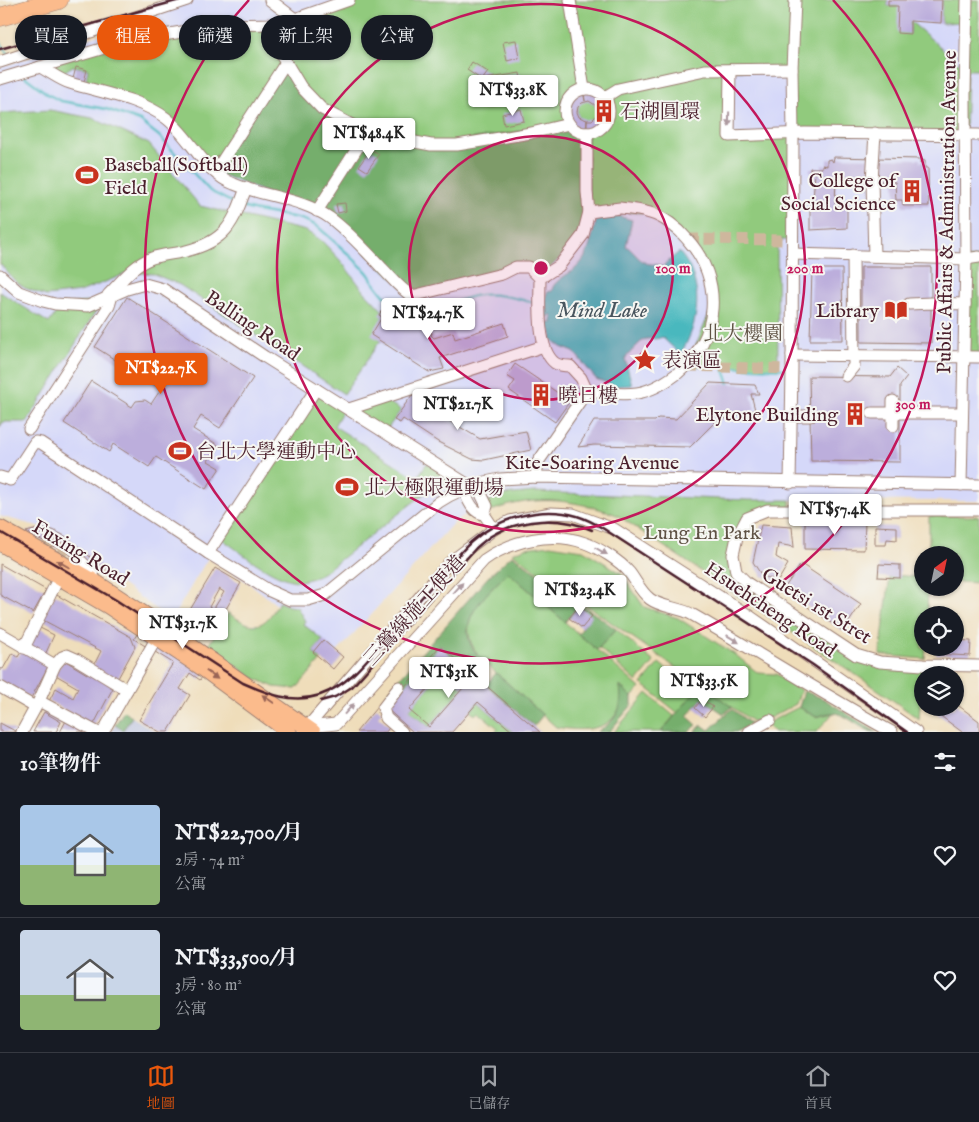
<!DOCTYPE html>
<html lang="zh-TW">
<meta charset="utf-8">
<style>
:root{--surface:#171b24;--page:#242831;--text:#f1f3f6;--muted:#9ea1a6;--line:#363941;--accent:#ea580c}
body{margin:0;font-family:"IM FELL English","Noto Serif TC",serif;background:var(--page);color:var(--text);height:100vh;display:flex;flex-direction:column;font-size:19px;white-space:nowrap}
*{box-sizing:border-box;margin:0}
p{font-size:16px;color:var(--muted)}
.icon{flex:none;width:28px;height:28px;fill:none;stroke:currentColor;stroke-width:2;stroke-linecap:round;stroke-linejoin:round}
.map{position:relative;height:732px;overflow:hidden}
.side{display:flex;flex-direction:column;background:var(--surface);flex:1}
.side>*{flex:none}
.hud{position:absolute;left:15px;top:15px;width:500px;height:45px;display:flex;gap:10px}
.needle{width:32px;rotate:33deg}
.buttons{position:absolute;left:914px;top:546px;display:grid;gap:10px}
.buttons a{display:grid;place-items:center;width:50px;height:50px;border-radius:50%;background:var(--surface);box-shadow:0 1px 4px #0004;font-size:25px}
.price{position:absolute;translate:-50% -42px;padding:0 11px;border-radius:5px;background:#fff;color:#222;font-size:16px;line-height:32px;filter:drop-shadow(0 1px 2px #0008)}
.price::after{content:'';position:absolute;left:50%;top:30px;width:15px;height:11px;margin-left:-8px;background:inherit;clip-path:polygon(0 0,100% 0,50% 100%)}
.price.on{background:var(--accent);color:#fff}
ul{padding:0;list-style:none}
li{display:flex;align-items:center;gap:15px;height:125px;padding:0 20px}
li+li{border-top:1px solid var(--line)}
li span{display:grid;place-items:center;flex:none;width:140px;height:100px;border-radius:5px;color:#555}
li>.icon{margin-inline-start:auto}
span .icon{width:60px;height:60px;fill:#fffc;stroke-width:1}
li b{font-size:21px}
h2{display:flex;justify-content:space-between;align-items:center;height:60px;padding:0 20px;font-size:21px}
.chip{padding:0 18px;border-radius:22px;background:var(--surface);box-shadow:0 1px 4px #0004;font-size:18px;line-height:45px}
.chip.on{background:var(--accent);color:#fff}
.tabs{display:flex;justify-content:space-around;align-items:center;height:70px;border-top:1px solid var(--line);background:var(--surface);font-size:14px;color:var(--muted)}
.tabs a{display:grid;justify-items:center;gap:2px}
.tabs .on{color:var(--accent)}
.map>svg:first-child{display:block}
.built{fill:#d5d8f9}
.industrial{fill:#bdc3de}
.green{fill:#91ca7d;stroke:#6e7454;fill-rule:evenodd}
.forest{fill:#74ae6c;stroke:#5f664c}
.water{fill:#48b8be;stroke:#496c74}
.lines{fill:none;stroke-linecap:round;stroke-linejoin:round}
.stream{stroke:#48b8be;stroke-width:2.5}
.building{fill:#bcaedc;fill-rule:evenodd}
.minor-tunnel{stroke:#ceb79d;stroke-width:11;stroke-dasharray:11 5.5;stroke-linecap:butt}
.minor-casing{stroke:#9c7e72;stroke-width:13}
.major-casing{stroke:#9c7e72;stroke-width:17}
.highway-casing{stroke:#9c7e72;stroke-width:19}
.minor{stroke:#fff;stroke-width:11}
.major{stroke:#fbbb8c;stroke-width:15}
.highway{stroke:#fbbb8c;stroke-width:18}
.rail{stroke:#4a1f2b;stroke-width:2.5}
.oneway{fill:#ae9aa0}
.oneway2{fill:#9a6557}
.ring{fill:none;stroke:#c2185b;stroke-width:2.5}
.labels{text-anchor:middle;stroke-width:4;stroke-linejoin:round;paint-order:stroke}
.poi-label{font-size:20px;fill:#4a1f2b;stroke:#f6f6f2;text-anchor:start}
.street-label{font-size:20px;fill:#4a1f2b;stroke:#f6f6f2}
.park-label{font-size:20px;fill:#5f5244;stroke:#f6f6f2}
.water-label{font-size:21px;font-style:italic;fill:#49555e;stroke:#f6f6f2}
.centre{fill:#c2185b;stroke:#f6f6f2;stroke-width:2.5}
.ring-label{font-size:15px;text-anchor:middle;font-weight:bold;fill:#c2185b;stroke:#f6f6f2;stroke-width:4;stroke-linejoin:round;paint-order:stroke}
</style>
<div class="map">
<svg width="979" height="732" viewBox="0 0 979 732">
<rect width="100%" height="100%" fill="#f6f6f2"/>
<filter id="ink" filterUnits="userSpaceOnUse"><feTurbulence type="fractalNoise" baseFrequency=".02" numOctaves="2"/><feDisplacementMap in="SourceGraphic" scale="10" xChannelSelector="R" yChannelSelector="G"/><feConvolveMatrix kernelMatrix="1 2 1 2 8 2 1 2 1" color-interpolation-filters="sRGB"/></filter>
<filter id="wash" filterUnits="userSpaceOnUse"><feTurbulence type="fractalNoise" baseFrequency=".0096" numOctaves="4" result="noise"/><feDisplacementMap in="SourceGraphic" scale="20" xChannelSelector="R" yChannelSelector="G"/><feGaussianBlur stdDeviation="1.12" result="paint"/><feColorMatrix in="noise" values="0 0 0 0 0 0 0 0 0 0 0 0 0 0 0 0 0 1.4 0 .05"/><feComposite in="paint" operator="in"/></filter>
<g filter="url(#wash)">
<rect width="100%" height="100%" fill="#efddba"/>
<path class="built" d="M195,0H979V501L748,500L534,492L486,502L455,521L337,652L323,641L313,652L321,660L296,689L274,687L252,677L208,646L228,613L241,621L249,624H262L271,616L277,605L252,585L208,558L171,620L119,582L67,537L53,530L0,516V67L71,45Z"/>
<path class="industrial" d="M132,717L156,732H111L115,725L123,730Z"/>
<g class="green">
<path d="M351,0H888V6H898L910,33V21L966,69V22L941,23L942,0H979V70H967L965,134H793V240H777L778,368L687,366L713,305L698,250L651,213L589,212L587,133C597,132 605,128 609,118C622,78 547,80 569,124L531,133L215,172L167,119L85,87L88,69L73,66L57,76L40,67L128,41L272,24ZM792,69L793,134L729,136L730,70Z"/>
<circle cx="587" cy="111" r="10"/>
<path d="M50,110L92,118L149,144L200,206L306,231L322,241L340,260L364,291L382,310L390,315L394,309L414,321L395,350L380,341L344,394L180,285L154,274L130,272L80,292L46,296L25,288L15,281L0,264V113Z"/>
<path d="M979,257V357H964L966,259Z"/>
<path d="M0,292L49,323L62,304L102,301L27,422H3L0,427Z"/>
<path d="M317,394L343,410L334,426L417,478L427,463L450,478L445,484L429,490L323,573C316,576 309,580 301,581C279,583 240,552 222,539Z"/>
<path d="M383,399L401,410L385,432L349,409Z"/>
<path d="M534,492L748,500H790V510L747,518L737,537L736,572L856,655L923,665L919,719L877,689L617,515C571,498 529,494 484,514L486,502L504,495Z"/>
<path d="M929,516H979V583L955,582V555H929Z"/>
<path d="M550,545L583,550L621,573L644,607L678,618L737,656L758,673L776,674L801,690L796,704L762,722L752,721L512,553L525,548Z"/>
<path d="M508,572L640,688L632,697L620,687C621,692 622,697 621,702C615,732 581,732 556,727L482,660C450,622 482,600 508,572Z"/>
<path d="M890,575L922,577V588H928L927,615H922V648H926L925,659L880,655Z"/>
<path d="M279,602L289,606L297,607L305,621L303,624L323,640L313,652L321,660L296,689L274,687L252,677L208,646L228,613C254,630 263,631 279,602Z"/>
<path d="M616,629L654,662L637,682L599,648Z"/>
<path d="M659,663L695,692L678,713L642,684Z"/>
<path d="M443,671L463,688L429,727L409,710Z"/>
<path d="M647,693L674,716L661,732H614Z"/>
<path d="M478,702L513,732H495L498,728L478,712L475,715L471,711Z"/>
<path d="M799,707L816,717L833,713L817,732H774L765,724Z"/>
</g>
<g class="forest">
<path d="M286,62L301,87L350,124L431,145L569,124L574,129L587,133L583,235L540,278L529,267L412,296L329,218L215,172Z"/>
<path d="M512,555L616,629L597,650L578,634L591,616L579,606L565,622L508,572C481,600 446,628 486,664L476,677L440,646L395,698L387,693L488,577Z"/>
<path d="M496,673L543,715L534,726L486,685Z"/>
<path d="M620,686L632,697V705L609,732H597C617,720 623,709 620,686Z"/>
<path d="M703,686L732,707L724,714L702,699L687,716L697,725L689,732H661L695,692Z"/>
<path d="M804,691L824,699L876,732C862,732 846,712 832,713C826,713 821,716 816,717L799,707Z"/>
<path d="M732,709L751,724L736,732H694L702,725L709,730Z"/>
<path d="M124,711L132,717L123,730L115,725Z"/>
</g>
<path class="water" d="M618,216L632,220L626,246C634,251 637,259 646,263C652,265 656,263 662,267L679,252C705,280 700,325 680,354L662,337C656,340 652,338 646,339C641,340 628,355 625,359L632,385L616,386L596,379L574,352L561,347L551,339L552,333L550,330L545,328L547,323H552V315H550L545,321L541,304L545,300L547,292L552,291C552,281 570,274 577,267C590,255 591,238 596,222L600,219Z"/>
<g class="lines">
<g class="stream">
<path d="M0,42L9,55"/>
<path d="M24,76L49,95L61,101L106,109L140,121L159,136L210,191L237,205"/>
<path d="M242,207C267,216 295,212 318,227C334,241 351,256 366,271C370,275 372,280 375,284C382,294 394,307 406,312C425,320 459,297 480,295C499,293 518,299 536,303"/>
<path d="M729,384L723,367L788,369"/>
</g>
</g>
<g id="blocks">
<g class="building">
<path d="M888,0H942L941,23L910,21V34L897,33L898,6H888Z"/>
<path d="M516,40L519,58L507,61L503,42Z"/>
<path d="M472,62L488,72L482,80L467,70Z"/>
<path d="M76,67L87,70L84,82L73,79Z"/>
<path d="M520,73L524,100L488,106L484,79Z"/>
<path d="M587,88L600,92L605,97L610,110L606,124L594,132L587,133V120H592L597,115L595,105L589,101L582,103L578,107L577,112L579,117L587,120L586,130L580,129L570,122L567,110L570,100L574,95L583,92L585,101L584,89Z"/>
<path d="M521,109L524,121L504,125L502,114Z"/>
<path d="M372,150L379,154L367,171L359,166L369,151L371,152Z"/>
<path d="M834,157L920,159V163L923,160L925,161V168H928L929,206H903L902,200H896L895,182L836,178L835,204L847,205V228L810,230V201H813L815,172H810V168H822V165L827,166V160L831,159L833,162Z"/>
<path d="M345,203L346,211L338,213L336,204Z"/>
<path d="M861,267H931V343L861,342Z"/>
<path d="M812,269H842L843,340H810Z"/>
<path d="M127,297L253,378L220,428L201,416L193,429L218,445L208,461L220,468L206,489L156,457L149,467L113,444L109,452L64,423L91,381L132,407L136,401L145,400L151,404L161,389L95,347Z"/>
<path d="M394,309L432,333L431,335L434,338L453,332L455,339L504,323L508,336L440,358L444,369L429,372L371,335L382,317L379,315L382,310L390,315Z"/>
<path d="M515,364L558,393L560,390L572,398L555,422L509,390L515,381L507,376Z"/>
<path d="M897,368L907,377L900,386V462L811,461L809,376L890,377Z"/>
<path d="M710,383L755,385L759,394H751L755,410L716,421L690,447L594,445L578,447L594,421H655L658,418L676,419Z"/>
<path d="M418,394L425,400L429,394L449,407L443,417L480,439L526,431L531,450L484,460L472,459L438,442L403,419L400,423L394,420L412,395L416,397Z"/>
<path d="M805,522H865L864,550L805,549Z"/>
<path d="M761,525L792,527L794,547L778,544L776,557L788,564L778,581L762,576L753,562Z"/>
<path d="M875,526L897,527V540L887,539L886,545H875Z"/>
<path d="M38,529L53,530L67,537L116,579L26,532Z"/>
<path d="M0,564L46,590L33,613L0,595Z"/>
<path d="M801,564L861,604L843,631L783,590Z"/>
<path d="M879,564L900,565V578L878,577Z"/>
<path d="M215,568L241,583L219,621L205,613L190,637L217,654L200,680L190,673L180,689L190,695L168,732H160L139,720L173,663L134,639L150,613L178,630ZM219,589L224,592L213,610L209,607Z"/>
<path d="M55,594L131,637L135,647L117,680L93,667L101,651L41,619Z"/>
<path d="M579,606L592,616L582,628L569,618Z"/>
<path d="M38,627L54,635L45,655L28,646Z"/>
<path d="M323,640L343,657L333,669L313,652Z"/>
<path d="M955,640L971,641L970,656L936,654V648H955Z"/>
<path d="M440,646L540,732H513L478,702L452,732H413L386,708ZM443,671L463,688L429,727L409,710Z"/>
<path d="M22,650L49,665L31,698L0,681V668L3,669L12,653L18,657Z"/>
<path d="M64,660L87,674L88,671L114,686L93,726L49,701L56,688L73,698L78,688L54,674Z"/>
<path d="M702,699L713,707L705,717L695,708Z"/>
<path d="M955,703L979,721V732H962L930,708H955Z"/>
<path d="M377,707L382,712L378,716L390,726L386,732H356Z"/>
<path d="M44,712L61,722L56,732H33Z"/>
<path d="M67,719L90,732H60Z"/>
<path d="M0,723L17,732H0Z"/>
</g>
</g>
</g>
<g filter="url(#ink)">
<use href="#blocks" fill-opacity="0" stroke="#9c7e72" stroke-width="1"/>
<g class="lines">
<g class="minor-tunnel">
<path d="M688,239L793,240"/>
<path d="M687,366L792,369"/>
<path d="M43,542C59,545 70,552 82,562"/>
</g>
<defs>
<g id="minor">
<path d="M270,0L295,19"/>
<path d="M570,0L584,89"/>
<path d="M272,24L275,44L301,87L322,109L367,133L431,145H457L531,133L569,124"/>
<path d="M0,62L187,0"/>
<path d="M40,67C50,72 60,80 70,83C102,93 139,98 166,118C191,137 204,173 234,184C265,197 302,198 330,218C349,232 366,251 382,268C394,280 398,287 412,296L502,274L516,267H529L540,278"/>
<path d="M730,70L729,136L805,133L979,135"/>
<path d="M0,79L128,41L223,25L272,24L295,19L349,0"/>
<circle cx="587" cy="111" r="22"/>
<path d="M605,97L618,89L705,70L792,69"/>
<path d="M587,133V192L589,212"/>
<path d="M215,172L286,62"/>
<path d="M620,208C630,209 641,210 650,213C664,217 678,228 687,239C724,279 720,339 678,373C666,382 651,391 637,393C621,395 604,393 587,391L581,378L570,366C565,366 560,366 555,363C536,349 540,299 540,278L559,266L583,235L589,212Z"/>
<path d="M317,211L367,133"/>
<path d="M793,254L966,259L979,257"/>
<path d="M874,256L872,181L875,133"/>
<path d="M0,275L19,292L43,301L55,304L88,306L127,289L145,284L163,289L265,357L470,486"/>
<path d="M108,295C121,282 134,264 152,258C163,254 175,254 186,251C226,241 233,224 246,188"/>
<path d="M909,304L932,303L965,304"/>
<path d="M792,355L979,357"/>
<path d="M846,376L854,366L853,255"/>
<path d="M893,401V426"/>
<path d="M349,409L544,346"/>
<path d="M872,413H962"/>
<path d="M791,416H810"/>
<path d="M29,429L109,306L112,296L108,298"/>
<path d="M0,477L10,480L35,442L41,443L208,553L270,591L290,600H308L325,595L439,502L449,496L470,486L485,482L500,479L536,477L979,485"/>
<path d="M536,477L538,462L587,391"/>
<path d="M790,483L792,369L793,134L792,69L795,0"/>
<path d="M476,484L487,506L484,514"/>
<path d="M961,485L966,259L965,94L967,0"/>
<path d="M463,489C468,499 472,513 484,514L494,529"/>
<path d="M979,510H767L747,518L737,537L733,555L736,572L747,583L856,655L866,658L880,662L923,665L979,666"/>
<path d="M208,553L316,389"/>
<path d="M82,562L92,573L96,582"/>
<path d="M0,633L55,665L39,701L22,732"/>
<path d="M24,648L59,577"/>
<path d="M55,665L62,657L67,655L76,659L127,690"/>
<path d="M0,687L35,707"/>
<path d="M399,687L383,708L386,718L402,732"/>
<path d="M39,701L97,732"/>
<path d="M307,727L336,724L484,560C512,540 552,531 585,543C599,548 620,561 629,572C636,581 641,592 650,599C662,608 680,607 693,615C759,653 824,695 892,732"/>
<path d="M103,732L160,632"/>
<path d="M303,732L449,563L494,529L510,521L551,513L573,514L614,529L751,617L916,732"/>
<path d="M749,732L770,720"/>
</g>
<g id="major">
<path d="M0,528L97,583L164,627L313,732"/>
<path d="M0,543L108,606L202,668L289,732"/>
</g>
<path id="highway" d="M0,17L59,0"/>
</defs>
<use href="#minor" class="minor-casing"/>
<use href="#major" class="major-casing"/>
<use href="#highway" class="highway-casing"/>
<use href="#minor" class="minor"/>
<use href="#major" class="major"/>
<use href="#highway" class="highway"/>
<g class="rail">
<path d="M0,49L180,0"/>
<path d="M0,532L116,600L243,683C268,694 292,704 320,695C346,686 363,665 380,645C399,624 417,603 435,582C447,569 458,554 471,542C498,518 541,505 577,516C587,519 596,524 604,529L813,665L907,732"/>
<path d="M321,701L335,697L352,687L476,548C481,544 486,539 491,536C521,518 561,516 592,530"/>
</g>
</g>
<defs><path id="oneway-solid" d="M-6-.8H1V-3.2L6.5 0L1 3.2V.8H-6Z" transform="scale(1.25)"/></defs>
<g class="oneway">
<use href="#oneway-solid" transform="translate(729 119) rotate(91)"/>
<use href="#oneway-solid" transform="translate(601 551) rotate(30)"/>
<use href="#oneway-solid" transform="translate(458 588) rotate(-48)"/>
<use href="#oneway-solid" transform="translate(733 639) rotate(31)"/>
<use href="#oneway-solid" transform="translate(349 709) rotate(-48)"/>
</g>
<g class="oneway2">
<use href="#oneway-solid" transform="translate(63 564) rotate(-150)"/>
<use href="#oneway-solid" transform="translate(212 675) rotate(35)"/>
<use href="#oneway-solid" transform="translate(268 699) rotate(-145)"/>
</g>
</g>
<circle cx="541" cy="268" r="132" fill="#c2185b" fill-opacity=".12"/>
<g class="ring">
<circle cx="541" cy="268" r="132"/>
<circle cx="541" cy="268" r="264"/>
<path d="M833 0A396 396 0 1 1 249 0"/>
</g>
<defs>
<symbol id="building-bare" viewBox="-9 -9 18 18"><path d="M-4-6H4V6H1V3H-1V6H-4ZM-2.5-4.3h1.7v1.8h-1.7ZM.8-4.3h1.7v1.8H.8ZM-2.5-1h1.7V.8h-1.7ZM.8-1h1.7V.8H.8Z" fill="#c8321e" stroke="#f6f6f2" stroke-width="2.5" paint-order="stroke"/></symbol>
<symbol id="stadium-bare" viewBox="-9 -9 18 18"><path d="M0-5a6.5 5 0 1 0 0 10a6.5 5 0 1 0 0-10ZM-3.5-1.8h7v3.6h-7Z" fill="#c8321e" stroke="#f6f6f2" stroke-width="2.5" paint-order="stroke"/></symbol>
<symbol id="library-bare" viewBox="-9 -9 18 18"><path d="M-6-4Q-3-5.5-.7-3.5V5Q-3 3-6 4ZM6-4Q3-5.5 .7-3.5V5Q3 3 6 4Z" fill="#c8321e" stroke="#f6f6f2" stroke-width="2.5" paint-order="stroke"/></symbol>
<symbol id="sight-bare" viewBox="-9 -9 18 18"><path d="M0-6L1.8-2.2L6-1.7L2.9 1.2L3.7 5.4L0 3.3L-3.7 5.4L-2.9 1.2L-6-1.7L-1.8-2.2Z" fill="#c8321e" stroke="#f6f6f2" stroke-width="2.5" paint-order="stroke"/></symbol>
</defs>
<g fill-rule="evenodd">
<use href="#building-bare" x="588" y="95" width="32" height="32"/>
<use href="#stadium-bare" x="71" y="159" width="32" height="32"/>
<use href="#building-bare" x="896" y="175" width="32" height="32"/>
<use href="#library-bare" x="880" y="294" width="32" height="32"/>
<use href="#sight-bare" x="629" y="344" width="32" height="32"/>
<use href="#building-bare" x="525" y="379" width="32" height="32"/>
<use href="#building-bare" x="839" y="398" width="32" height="32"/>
<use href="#stadium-bare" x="164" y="435" width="32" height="32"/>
<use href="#stadium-bare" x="331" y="471" width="32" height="32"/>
</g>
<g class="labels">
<g class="poi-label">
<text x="620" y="118">石湖圓環</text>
<text x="104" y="171">Baseball(Softball)<tspan x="104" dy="23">Field</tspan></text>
<text x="896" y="187" text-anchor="end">College of<tspan x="896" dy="23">Social Science</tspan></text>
<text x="879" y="317" text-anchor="end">Library</text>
<text x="662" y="367">表演區</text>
<text x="558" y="402">曉日樓</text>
<text x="838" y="421" text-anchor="end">Elytone Building</text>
<text x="196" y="458">台北大學運動中心</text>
<text x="364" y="494">北大極限運動場</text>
</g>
<g class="street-label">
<text transform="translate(946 212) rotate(-89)" y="7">Public Affairs &amp; Administration Avenue</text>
<text transform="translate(253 325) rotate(34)" y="7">Balling Road</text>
<text x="592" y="469">Kite-Soaring Avenue</text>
<text transform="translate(81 552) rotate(31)" y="7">Fuxing Road</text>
<text transform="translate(817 605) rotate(32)" y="7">Guetsi 1st Stret</text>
<text transform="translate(771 609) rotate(34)" y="7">Hsuehcheng Road</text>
<text transform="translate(414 610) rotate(-48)" y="7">三鶯線施工便道</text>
</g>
<g class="park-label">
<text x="743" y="340">北大櫻園</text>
<text x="702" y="539">Lung En Park</text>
</g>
<g class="water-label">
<text x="602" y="317">Mind Lake</text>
</g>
</g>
<circle cx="541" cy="268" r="8" class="centre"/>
<g class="ring-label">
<text x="673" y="273">100 m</text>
<text x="805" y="273">200 m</text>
<text x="913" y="409">300 m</text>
</g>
</svg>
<div class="buttons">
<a><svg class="needle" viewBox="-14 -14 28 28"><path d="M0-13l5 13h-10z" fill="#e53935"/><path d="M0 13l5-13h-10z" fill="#9ea1a6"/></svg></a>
<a><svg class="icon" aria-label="locate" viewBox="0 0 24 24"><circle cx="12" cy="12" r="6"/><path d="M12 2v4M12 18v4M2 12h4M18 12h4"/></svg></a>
<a><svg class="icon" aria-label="layers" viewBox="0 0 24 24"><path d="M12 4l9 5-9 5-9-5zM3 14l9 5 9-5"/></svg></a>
</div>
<b class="price" style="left:513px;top:117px">NT$33.8K</b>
<b class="price" style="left:369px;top:160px">NT$48.4K</b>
<b class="price" style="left:428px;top:340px">NT$24.7K</b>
<b class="price on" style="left:161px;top:395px">NT$22.7K</b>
<b class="price" style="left:458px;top:431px">NT$21.7K</b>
<b class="price" style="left:835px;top:536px">NT$57.4K</b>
<b class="price" style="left:580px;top:617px">NT$23.4K</b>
<b class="price" style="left:183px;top:650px">NT$31.7K</b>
<b class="price" style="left:449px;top:699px">NT$31K</b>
<b class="price" style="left:704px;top:708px">NT$33.5K</b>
<div class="hud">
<a class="chip">買屋</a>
<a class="chip on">租屋</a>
<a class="chip">篩選</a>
<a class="chip">新上架</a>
<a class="chip">公寓</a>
</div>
</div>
<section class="side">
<h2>10筆物件<svg class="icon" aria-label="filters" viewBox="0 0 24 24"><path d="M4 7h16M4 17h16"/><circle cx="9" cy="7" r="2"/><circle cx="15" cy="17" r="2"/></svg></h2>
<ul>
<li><span style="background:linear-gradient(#a9c7e8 60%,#8fb573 0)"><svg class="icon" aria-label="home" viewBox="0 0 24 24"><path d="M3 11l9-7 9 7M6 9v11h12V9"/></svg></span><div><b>NT$22,700/月</b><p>2房 · 74 m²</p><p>公寓</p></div><svg class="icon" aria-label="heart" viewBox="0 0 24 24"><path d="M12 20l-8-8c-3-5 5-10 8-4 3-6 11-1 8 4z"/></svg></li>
<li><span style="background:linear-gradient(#c9d6e8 65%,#8fb573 0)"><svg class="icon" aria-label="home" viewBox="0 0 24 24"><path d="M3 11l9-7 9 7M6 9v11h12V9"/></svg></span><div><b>NT$33,500/月</b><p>3房 · 80 m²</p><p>公寓</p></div><svg class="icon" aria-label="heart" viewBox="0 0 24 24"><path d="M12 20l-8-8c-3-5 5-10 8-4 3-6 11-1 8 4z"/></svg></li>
</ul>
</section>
<nav class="tabs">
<a class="on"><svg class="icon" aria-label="map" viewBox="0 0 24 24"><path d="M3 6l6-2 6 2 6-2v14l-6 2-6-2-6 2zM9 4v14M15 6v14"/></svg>地圖</a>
<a><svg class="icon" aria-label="saved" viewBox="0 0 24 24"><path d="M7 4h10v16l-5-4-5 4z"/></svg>已儲存</a>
<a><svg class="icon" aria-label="home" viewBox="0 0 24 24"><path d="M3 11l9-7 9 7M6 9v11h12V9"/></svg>首頁</a>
</nav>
